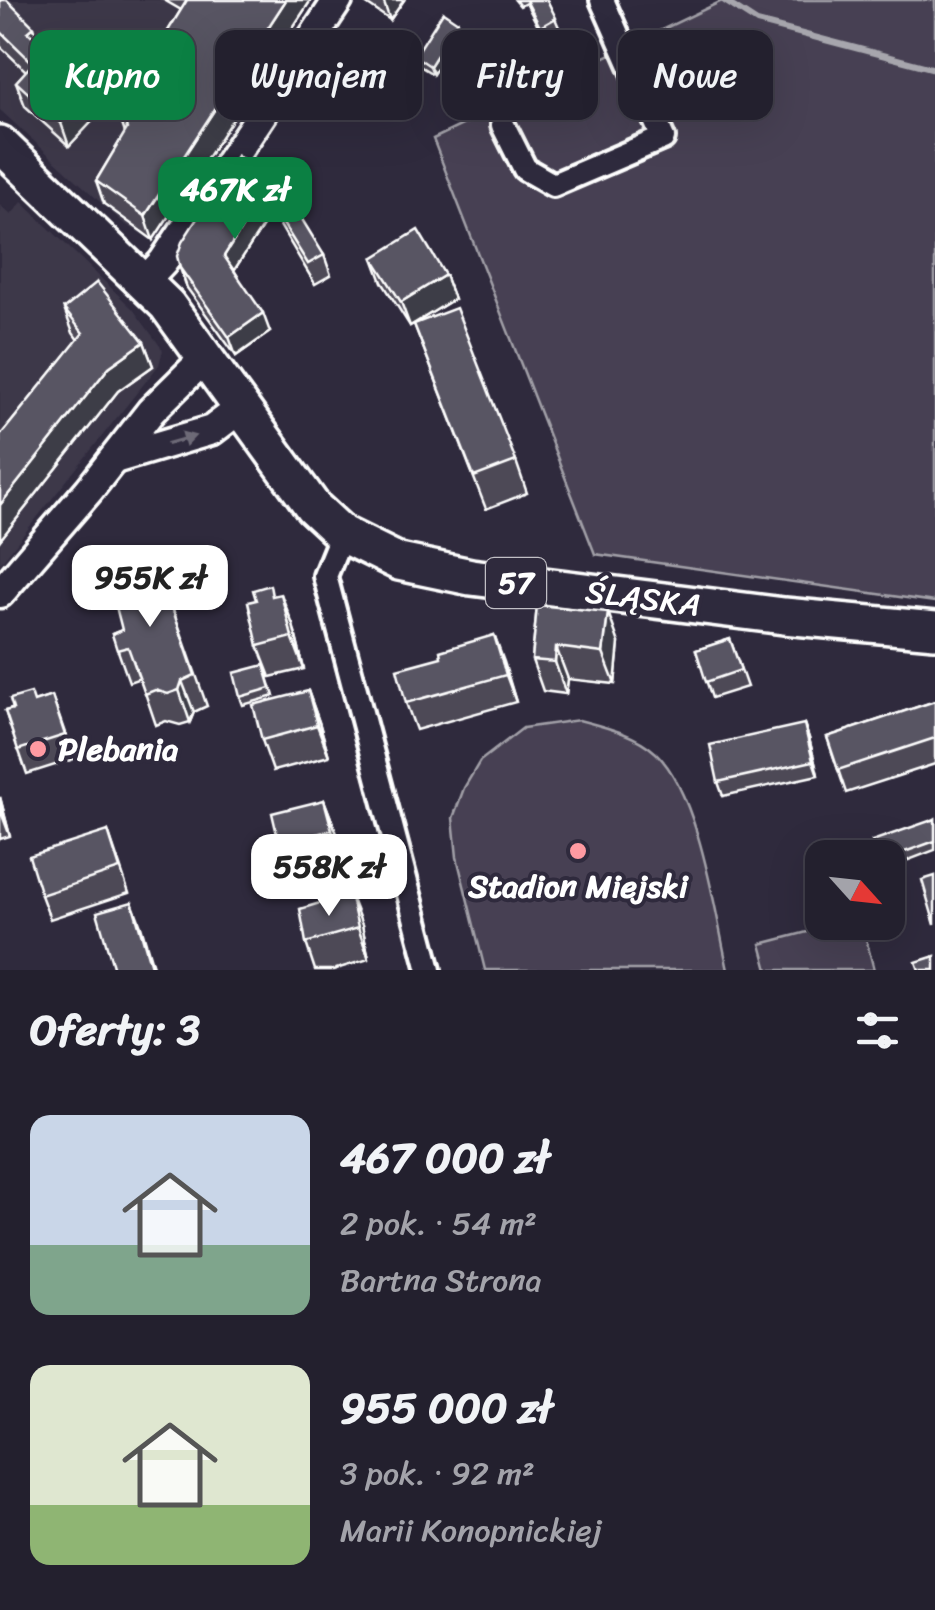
<!DOCTYPE html>
<html lang="pl">
<meta charset="utf-8">
<style>
:root{--surface:#23202e;--page:#2b2836;--text:#f1f3f6;--muted:#a3a3aa;--line:#403e4a;--accent:#0b8043}
body{margin:0;font-family:Sriracha,sans-serif;background:var(--page);color:var(--text);height:100vh;display:flex;flex-direction:column;font-size:38px;white-space:nowrap}
*{box-sizing:border-box;margin:0}
p{font-size:32px;color:var(--muted)}
.icon{flex:none;width:55px;height:55px;fill:none;stroke:currentColor;stroke-width:2;stroke-linecap:round;stroke-linejoin:round}
.map{position:relative;height:970px;overflow:hidden}
.side{display:flex;flex-direction:column;background:var(--surface);flex:1}
.side>*{flex:none}
.hud{position:absolute;left:30px;top:30px;width:875px;height:90px;display:flex;gap:20px}
.needle{width:65px;rotate:117deg}
.buttons{position:absolute;left:805px;top:840px;display:grid;gap:20px}
.buttons a{display:grid;place-items:center;width:100px;height:100px;border-radius:20px;background:var(--surface);box-shadow:0 10px 40px #0002,0 0 0 2px var(--line);font-size:50px}
.price{position:absolute;translate:-50% -85px;padding:0 22px;border-radius:20px;background:#fff;color:#222;font-size:32px;line-height:65px;filter:drop-shadow(0 2px 5px #0008)}
.price::after{content:'';position:absolute;left:50%;top:60px;width:30px;height:22px;margin-left:-15px;background:inherit;clip-path:polygon(0 0,100% 0,50% 100%)}
.price.selected{background:var(--accent);color:#fff}
ul{padding:0;list-style:none}
li{display:flex;align-items:center;gap:30px;height:250px;padding:0 30px}
li span{display:grid;place-items:center;flex:none;width:280px;height:200px;border-radius:20px;color:#555}
li>.icon{margin-inline-start:auto}
span .icon{width:120px;height:120px;fill:#fffc;stroke-width:1}
li b{font-size:42px}
h2{display:flex;justify-content:space-between;align-items:center;height:120px;padding:0 30px;font-size:42px}
.chip{padding:0 35px;border-radius:20px;background:var(--surface);box-shadow:0 10px 40px #0002,0 0 0 2px var(--line);font-size:35px;line-height:90px}
.chip.selected{background:var(--accent);color:#fff}
.map>svg:first-child{display:block}
.built{fill:#3c3749}
.green{fill:#464152;stroke:#a2a0a8;stroke-width:2.5}
.lines{fill:none;stroke-linecap:round;stroke-linejoin:round}
.stream{stroke:#a7a6ad;stroke-width:6}
.minor-casing{stroke:#fff;stroke-width:30}
.tertiary-casing{stroke:#fff;stroke-width:35}
.primary-casing{stroke:#fff;stroke-width:42}
.minor{stroke:#2f2a3d;stroke-width:22}
.tertiary{stroke:#2f2a3d;stroke-width:28}
.primary{stroke:#2f2a3d;stroke-width:35}
.wall{fill:#4d4956;stroke:#fff;stroke-width:2.5}
.shaded-wall{fill:#3e3c46;stroke:#fff;stroke-width:2.5}
.building{fill:#595564;stroke:#fff;stroke-width:2.5}
.oneway{fill:#6d6a77}
.poi-dot{fill:#ff9aa2;stroke:#2f2a3d;stroke-width:4}
.labels{text-anchor:middle;stroke-width:8;stroke-linejoin:round;paint-order:stroke}
.shield{fill:#2f2a3d;stroke:#c1bfc5;stroke-width:2.5}
.shield-label{font-size:30px;font-weight:bold;fill:#fff}
.street-label{font-size:32px;fill:#fff;stroke:#2f2a3d}
.poi-label{font-size:32px;font-weight:bold;fill:#fff;stroke:#2f2a3d;text-anchor:start}
</style>
<div class="map">
<svg width="935" height="970" viewBox="0 0 935 970">
<rect width="100%" height="100%" fill="#2f2a3d"/>
<filter id="ink" filterUnits="userSpaceOnUse"><feTurbulence type="fractalNoise" baseFrequency=".01" numOctaves="2"/><feDisplacementMap in="SourceGraphic" scale="20" xChannelSelector="R" yChannelSelector="G"/><feConvolveMatrix kernelMatrix="1 2 1 2 8 2 1 2 1" color-interpolation-filters="sRGB"/></filter>
<g filter="url(#ink)">
<g class="built">
<path d="M0,0H254L297,25L155,242L123,223L0,110Z"/>
<path d="M22,202L133,309L163,350L159,365L0,564V205L11,215Z"/>
</g>
<g class="green">
<path d="M724,0H935V602L595,554L433,139Z"/>
<path d="M579,720C605,727 636,734 656,753C699,795 715,911 728,970H485L457,857L453,818L464,788L480,761L523,728Z"/>
<path d="M842,923H862L874,970H768L761,944Z"/>
</g>
<g class="lines">
<path class="stream" d="M723,0L757,22L935,69"/>
<defs>
<g id="minor">
<path d="M503,125L525,169L553,185L663,138L602,0"/>
<path d="M342,534L325,576L429,970"/>
</g>
<g id="tertiary">
<path d="M145,281L163,262L338,0"/>
<path d="M114,459L212,430L241,408"/>
<path d="M0,593L89,490L151,411L204,359"/>
</g>
<path id="primary" d="M0,144L167,305L313,507L342,534L399,562L471,577L784,616L935,630"/>
</defs>
<use href="#minor" class="minor-casing"/>
<use href="#tertiary" class="tertiary-casing"/>
<use href="#primary" class="primary-casing"/>
<use href="#minor" class="minor"/>
<use href="#tertiary" class="tertiary"/>
<use href="#primary" class="primary"/>
</g>
<g class="wall">
<path d="M0,0L40,42L100,113L69,146L25,106L16,82L26,71L0,46Z"/>
<path d="M164,0H311L153,240L104,204L96,181L125,133L118,112L181,10Z"/>
<path d="M364,0H404L390,20L365,3Z"/>
<path d="M515,0H547L561,32L545,40L526,3L520,6Z"/>
<path d="M458,22L461,30L433,74L418,65L415,56Z"/>
<path d="M237,156L324,255L331,275L315,284L272,212L234,270L270,332L236,356L187,288L180,268Z"/>
<path d="M373,258L445,275L454,299L410,326L382,282Z"/>
<path d="M64,309L144,342L153,366L118,391L0,540V436L78,340L73,333Z"/>
<path d="M414,324L516,461L527,493L486,509Z"/>
<path d="M117,570L144,571L159,578H162L207,706L194,712L190,722L180,725L166,721L156,725L140,678L129,682L112,634L122,630L120,579Z"/>
<path d="M537,605L619,643L615,684L568,679L566,694L543,691L532,660Z"/>
<path d="M293,625L304,669L270,677L258,646Z"/>
<path d="M494,635L516,702L416,730L406,703L441,657Z"/>
<path d="M730,639L747,687L712,698L696,650Z"/>
<path d="M264,665L274,696L243,705L240,697Z"/>
<path d="M308,691L319,722L329,756L273,771L262,740Z"/>
<path d="M52,696L74,759L27,774L5,711Z"/>
<path d="M935,701V764L846,793L827,737Z"/>
<path d="M804,724L809,738L818,775L723,796L718,782Z"/>
<path d="M0,797L10,836L0,839Z"/>
<path d="M324,800L336,831L343,862L290,874L279,843Z"/>
<path d="M935,819V850L888,868V858Z"/>
<path d="M108,831L129,893L50,919L41,895Z"/>
<path d="M362,925L369,959L333,970H315L306,943Z"/>
</g>
<g class="shaded-wall">
<path d="M286,0H311L153,240L145,216Z"/>
<path d="M386,0H404L390,20L384,3Z"/>
<path d="M458,22L461,30L433,74L430,66Z"/>
<path d="M34,27L43,50L28,32Z"/>
<path d="M92,90L100,113L69,146L61,123Z"/>
<path d="M264,193L272,212L231,275L224,256Z"/>
<path d="M445,275L454,299L410,326L401,302Z"/>
<path d="M263,313L270,332L236,356L229,337Z"/>
<path d="M144,342L153,366L118,391L0,540V505L109,367Z"/>
<path d="M281,594L293,625L304,669L292,637Z"/>
<path d="M608,612L619,643L615,684L603,653Z"/>
<path d="M494,635L504,662L516,702L506,675Z"/>
<path d="M556,647L568,679L566,694L555,662Z"/>
<path d="M182,681L194,712L190,722L179,690Z"/>
<path d="M308,691L319,722L329,756L317,725Z"/>
<path d="M804,724L809,738L818,775L813,761Z"/>
<path d="M0,797L10,836L2,815Z"/>
<path d="M324,800L336,831L343,862L332,830Z"/>
<path d="M350,894L362,925L369,959L358,928Z"/>
<path d="M132,902L141,926L154,970H152Z"/>
</g>
<g class="building">
<path d="M0,0H7L34,27L28,32L92,90L61,123L16,82L33,63L0,31Z"/>
<path d="M187,0H286L145,216L96,181L127,129L124,116L118,112Z"/>
<path d="M526,0H547L556,18L540,27Z"/>
<path d="M443,12L458,22L430,66L415,56Z"/>
<path d="M237,156L279,182L324,255L308,264L264,193L224,256L263,313L229,337L180,268L177,256L182,242Z"/>
<path d="M418,230L445,275L401,302L373,258Z"/>
<path d="M97,282L144,342L109,367L0,505V436L83,333L64,309Z"/>
<path d="M456,308L516,461L474,477L414,324Z"/>
<path d="M139,562L144,571L155,567L159,578H162L195,675L182,681L179,690L168,694L155,690L145,694L128,647L117,650L112,634L122,630L110,583L122,578L117,570Z"/>
<path d="M270,585L272,596L281,594L292,637L258,646L248,602L256,600L253,590Z"/>
<path d="M537,605L608,612L603,653L556,647L555,662L532,660Z"/>
<path d="M494,635L506,675L406,703L397,669L441,657L440,651Z"/>
<path d="M730,639L741,670L706,682L696,650Z"/>
<path d="M264,665L271,688L240,697L234,673Z"/>
<path d="M308,691L317,725L262,740L253,705Z"/>
<path d="M31,693L34,702L52,696L65,735L18,750L5,711L13,709L10,699Z"/>
<path d="M935,701V738L838,770L827,737Z"/>
<path d="M804,724L813,761L718,782L710,745Z"/>
<path d="M324,800L332,830L279,843L272,813Z"/>
<path d="M935,819V841L888,858H878L872,841Z"/>
<path d="M108,831L120,869L41,895L29,856Z"/>
<path d="M935,876V925L922,880Z"/>
<path d="M350,894L358,928L306,943L300,909Z"/>
<path d="M132,902L152,970H114L97,912Z"/>
<path d="M935,956V970H919L916,962Z"/>
</g>
<defs><path id="oneway-solid" d="M-6-.8H1V-3.2L6.5 0L1 3.2V.8H-6Z" transform="scale(2.5)"/></defs>
<use class="oneway" href="#oneway-solid" transform="translate(181 440) rotate(-16)"/>
</g>
<g class="poi-dot">
<circle cx="38" cy="749" r="10"/>
<circle cx="578" cy="851" r="10"/>
</g>
<g class="labels">
<rect class="shield" x="486" y="558" width="60" height="50" rx="8"/>
<g class="shield-label">
<text x="516" y="593">57</text>
</g>
<g class="street-label">
<text transform="translate(643 598) rotate(7)" y="11">ŚLĄSKA</text>
</g>
<g class="poi-label">
<text x="58" y="760">Plebania</text>
<text x="578" y="897" text-anchor="middle">Stadion Miejski</text>
</g>
</g>
</svg>
<div class="buttons">
<a><svg class="needle" viewBox="-14 -14 28 28"><path d="M0-13l5 13h-10z" fill="#e53935"/><path d="M0 13l5-13h-10z" fill="#a3a3aa"/></svg></a>
</div>
<b class="price selected" style="left:235px;top:242px">467K zł</b>
<b class="price" style="left:150px;top:630px">955K zł</b>
<b class="price" style="left:329px;top:919px">558K zł</b>
<div class="hud">
<a class="chip selected">Kupno</a>
<a class="chip">Wynajem</a>
<a class="chip">Filtry</a>
<a class="chip">Nowe</a>
</div>
</div>
<section class="side">
<h2>Oferty: 3<svg class="icon" aria-label="filters" viewBox="0 0 24 24"><path d="M4 7h16M4 17h16"/><circle cx="9" cy="7" r="2"/><circle cx="15" cy="17" r="2"/></svg></h2>
<ul>
<li><span style="background:linear-gradient(#c9d6e8 65%,#7fa58c 0)"><svg class="icon" aria-label="home" viewBox="0 0 24 24"><path d="M3 11l9-7 9 7M6 9v11h12V9"/></svg></span><div><b>467 000 zł</b><p>2 pok. · 54 m²</p><p>Bartna Strona</p></div></li>
<li><span style="background:linear-gradient(#dfe7d0 70%,#8fb573 0)"><svg class="icon" aria-label="home" viewBox="0 0 24 24"><path d="M3 11l9-7 9 7M6 9v11h12V9"/></svg></span><div><b>955 000 zł</b><p>3 pok. · 92 m²</p><p>Marii Konopnickiej</p></div></li>
</ul>
</section>
